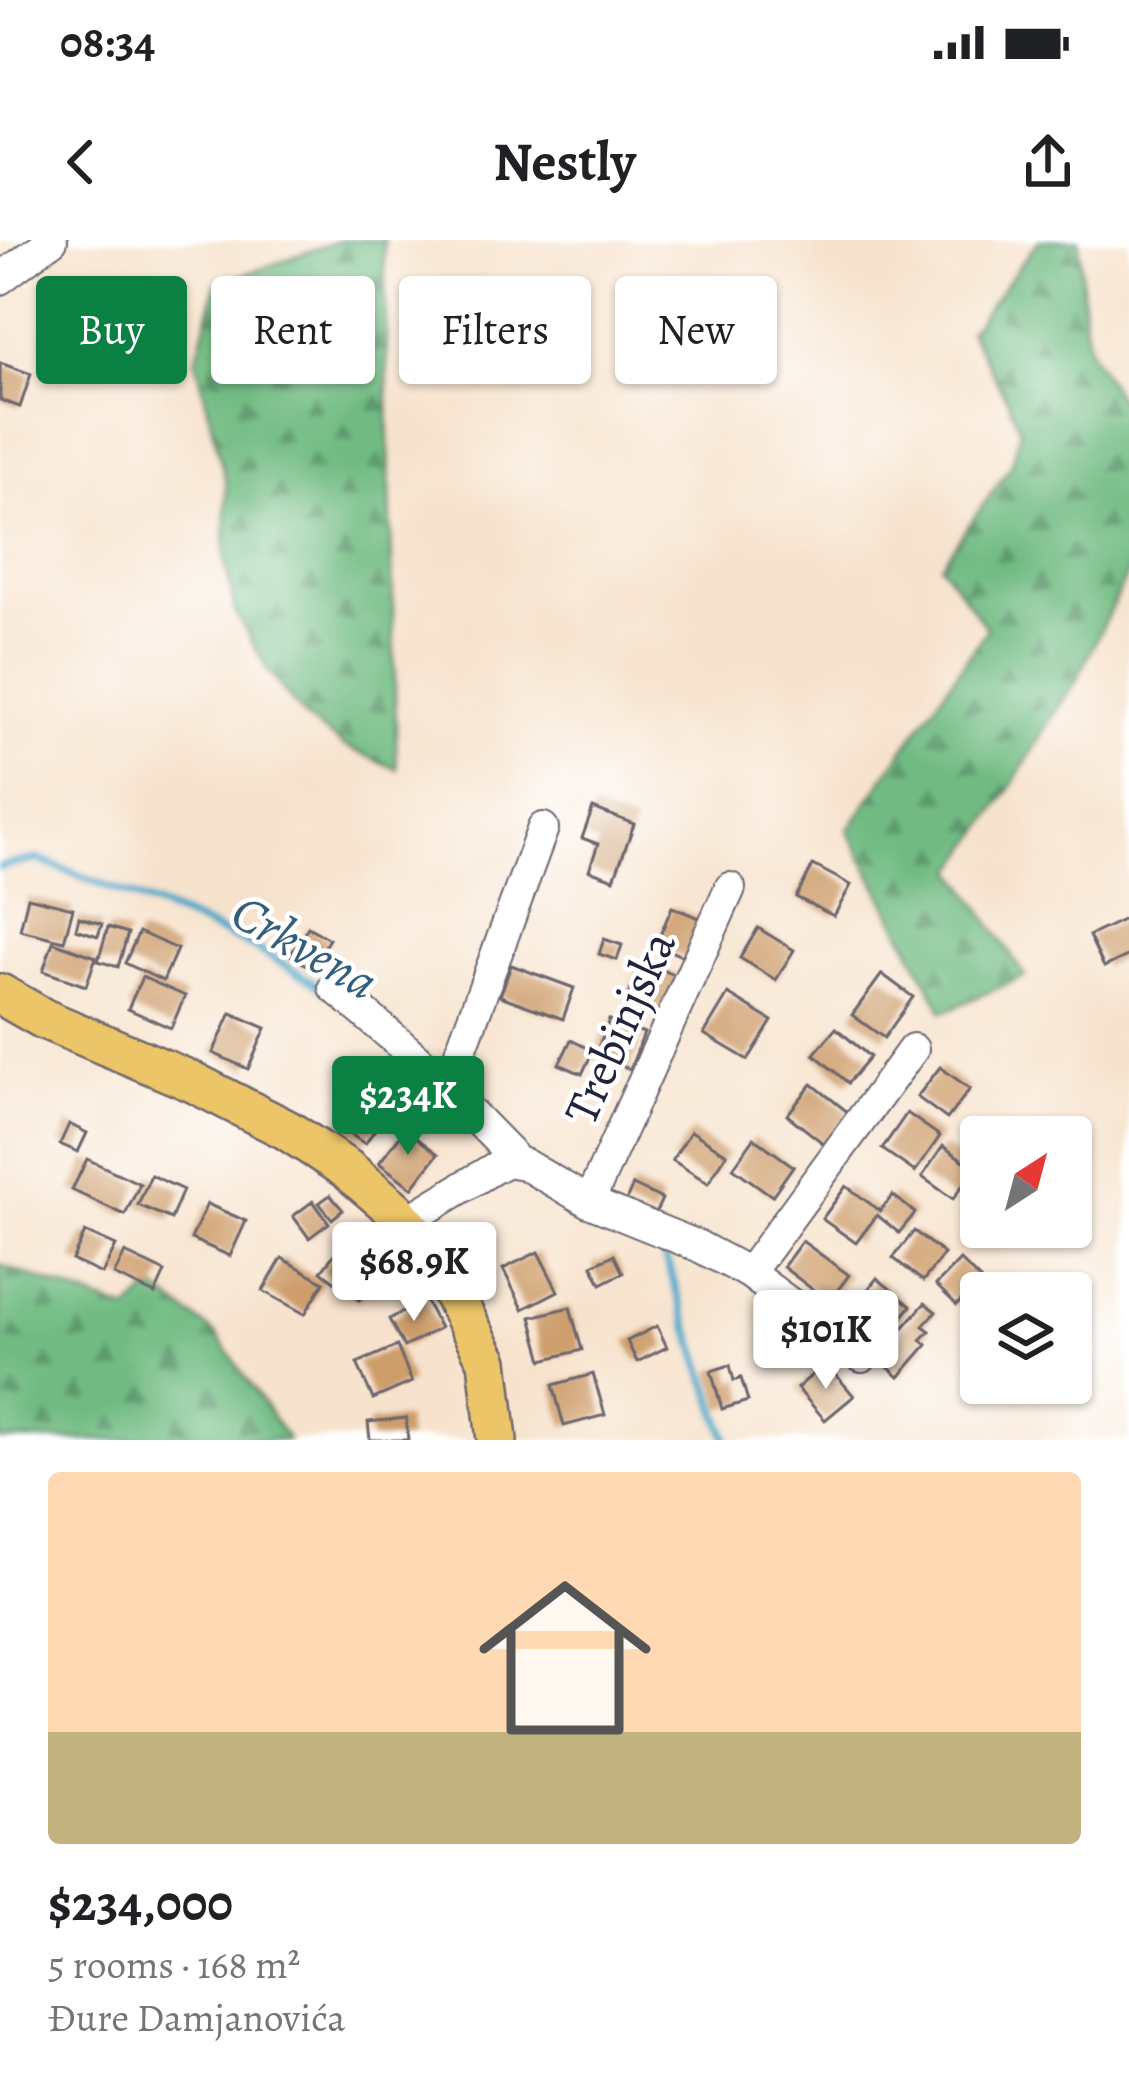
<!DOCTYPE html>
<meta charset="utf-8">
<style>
:root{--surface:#fff;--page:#f2f2f2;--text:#202124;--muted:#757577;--line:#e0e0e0;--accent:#0b8043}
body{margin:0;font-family:Alegreya,serif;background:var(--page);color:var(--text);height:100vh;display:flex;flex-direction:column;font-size:45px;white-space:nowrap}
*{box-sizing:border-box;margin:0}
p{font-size:39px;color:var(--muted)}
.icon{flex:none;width:66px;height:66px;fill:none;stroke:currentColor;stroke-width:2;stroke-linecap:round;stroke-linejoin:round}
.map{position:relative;height:1200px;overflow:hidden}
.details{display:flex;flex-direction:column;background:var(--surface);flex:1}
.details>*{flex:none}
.guide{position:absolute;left:36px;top:36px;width:1059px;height:108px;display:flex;gap:24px}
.needle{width:78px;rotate:36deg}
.fabs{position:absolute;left:960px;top:876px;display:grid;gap:24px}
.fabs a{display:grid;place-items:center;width:132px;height:132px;border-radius:12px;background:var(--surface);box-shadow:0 3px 9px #0004;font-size:60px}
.price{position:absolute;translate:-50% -102px;padding:0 27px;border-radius:12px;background:#fff;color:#222;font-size:39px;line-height:78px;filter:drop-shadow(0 3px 6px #0008)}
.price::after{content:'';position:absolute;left:50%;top:72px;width:36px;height:27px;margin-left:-18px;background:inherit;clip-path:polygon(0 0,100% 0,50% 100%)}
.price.selected{background:var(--accent);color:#fff}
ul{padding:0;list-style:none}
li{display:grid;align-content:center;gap:24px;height:636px;padding:0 48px}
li+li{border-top:3px solid var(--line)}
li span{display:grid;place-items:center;height:372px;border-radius:12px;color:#555}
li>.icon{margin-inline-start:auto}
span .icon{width:216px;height:216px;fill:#fffc;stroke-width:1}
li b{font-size:51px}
.chip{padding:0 42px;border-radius:12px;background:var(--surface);box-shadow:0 3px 9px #0004;font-size:42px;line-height:108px}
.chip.selected{background:var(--accent);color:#fff}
.status{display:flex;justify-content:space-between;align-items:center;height:84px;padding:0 60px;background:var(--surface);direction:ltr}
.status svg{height:33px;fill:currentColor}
header{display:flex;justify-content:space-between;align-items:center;height:156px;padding:0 48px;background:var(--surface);font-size:54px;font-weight:700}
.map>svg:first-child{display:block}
.forest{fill:url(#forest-firs);stroke:#4a6e5e;stroke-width:3}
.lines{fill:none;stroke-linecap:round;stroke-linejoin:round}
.stream{stroke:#4ba8c9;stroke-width:8}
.building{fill:#cd9d6b}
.minor-casing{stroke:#6d666e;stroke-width:34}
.major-casing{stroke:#6d666e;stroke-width:44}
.minor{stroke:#fff;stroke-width:30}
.major{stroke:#edc569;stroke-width:39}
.labels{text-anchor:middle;stroke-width:9;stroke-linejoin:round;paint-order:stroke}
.street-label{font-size:48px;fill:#22223b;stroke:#fff}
.water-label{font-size:51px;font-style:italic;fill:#345e7b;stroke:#fff}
</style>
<div class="status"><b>08:34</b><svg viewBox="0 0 49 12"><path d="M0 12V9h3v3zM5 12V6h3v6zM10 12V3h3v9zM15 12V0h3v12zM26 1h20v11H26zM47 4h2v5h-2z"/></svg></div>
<header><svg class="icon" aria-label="back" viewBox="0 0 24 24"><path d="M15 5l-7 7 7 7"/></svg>Nestly<svg class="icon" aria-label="share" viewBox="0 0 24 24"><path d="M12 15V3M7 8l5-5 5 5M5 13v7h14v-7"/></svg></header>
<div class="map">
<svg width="1129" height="1200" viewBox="0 0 1129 1200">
<defs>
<pattern id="forest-firs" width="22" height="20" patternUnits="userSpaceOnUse" patternTransform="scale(3)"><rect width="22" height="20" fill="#71bb82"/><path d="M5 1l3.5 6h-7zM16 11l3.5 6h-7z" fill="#5c986c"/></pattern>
</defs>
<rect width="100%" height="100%" fill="#fff"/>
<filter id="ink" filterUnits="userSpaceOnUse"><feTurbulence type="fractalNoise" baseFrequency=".00833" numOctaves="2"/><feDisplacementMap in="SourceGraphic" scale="24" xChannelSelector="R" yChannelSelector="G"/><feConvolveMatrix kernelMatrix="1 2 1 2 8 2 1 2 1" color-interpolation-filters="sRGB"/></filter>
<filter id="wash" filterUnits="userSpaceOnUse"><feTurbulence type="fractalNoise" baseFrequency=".004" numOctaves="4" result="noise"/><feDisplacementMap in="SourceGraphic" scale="48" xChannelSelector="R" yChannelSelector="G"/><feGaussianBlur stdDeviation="2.7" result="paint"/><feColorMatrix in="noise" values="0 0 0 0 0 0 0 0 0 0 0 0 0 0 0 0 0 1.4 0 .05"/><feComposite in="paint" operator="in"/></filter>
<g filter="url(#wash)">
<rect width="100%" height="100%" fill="#f7e3cd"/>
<g class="forest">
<path d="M340,0H384L397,529L343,506L306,479L269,432L235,372L225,320L226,243L196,120L216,45Z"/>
<path d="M1039,0H1079L1084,82L1090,111L1129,176V330L1077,440L1047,485L1015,541L955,630L1025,736L943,772L848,590L987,389L941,325L1012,224L1020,189L1007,159L969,92Z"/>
<path d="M0,1025L128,1071L153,1047L216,1094L288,1200H0Z"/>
</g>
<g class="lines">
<g class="stream">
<path d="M0,627L37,619L195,681L256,708L328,751"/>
<path d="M660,1002L727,1200"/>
</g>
</g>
<g id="blocks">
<g class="building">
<path d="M56,74L78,78L73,109L42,104L45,84L54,85Z"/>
<path d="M0,123L31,134L20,167L0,160Z"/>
<path d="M593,568L634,584L614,639L589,630L598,604L582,598Z"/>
<path d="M813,625L851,645L834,676L796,657Z"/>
<path d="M28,657L73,668L64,701L20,690Z"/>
<path d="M672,667L707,681L691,720L656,705Z"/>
<path d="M79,677L102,684L98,696L76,689Z"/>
<path d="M1125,679L1129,688V715L1104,727L1089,696Z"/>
<path d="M108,687L128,693L118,727L98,721Z"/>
<path d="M308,687L329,699L311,728L290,715Z"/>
<path d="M758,688L794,710L776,740L740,718Z"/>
<path d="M139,692L177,709L163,741L125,723Z"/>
<path d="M604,699L622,705L617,720L599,714Z"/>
<path d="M53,702L96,717L86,746L43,731Z"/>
<path d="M641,722L681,737L666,776L626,761Z"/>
<path d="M511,725L574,748L563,779L500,756Z"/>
<path d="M882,734L913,757L884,798L852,775Z"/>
<path d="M142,737L185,756L171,788L128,769Z"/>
<path d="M728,754L772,781L748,820L704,794Z"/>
<path d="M231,773L266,788L248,829L213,813Z"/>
<path d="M609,780L644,793L630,829L595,816Z"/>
<path d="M836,788L870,817L848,843L814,814Z"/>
<path d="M571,800L593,811L582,834L559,824Z"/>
<path d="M940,827L970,849L947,879L917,857Z"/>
<path d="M371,829L404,856L394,868L361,840Z"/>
<path d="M812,844L849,873L824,904L787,875Z"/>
<path d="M351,861L381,881L365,904L335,884Z"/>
<path d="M907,873L940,896L915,932L882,909Z"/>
<path d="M69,884L87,893L78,912L60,904Z"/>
<path d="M405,889L438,914L412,948L379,923Z"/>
<path d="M691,891L727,914L708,943L672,920Z"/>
<path d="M754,898L793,926L772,956L733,928Z"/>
<path d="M943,906L974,928L953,959L922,937Z"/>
<path d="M87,919L140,944L125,975L72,950Z"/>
<path d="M151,935L183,950L171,979L138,965Z"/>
<path d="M633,945L662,959L653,978L624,965Z"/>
<path d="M846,946L880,971L893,955L915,973L899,993L877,975L856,1003L822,979Z"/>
<path d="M330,955L343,970L332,979L319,963Z"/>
<path d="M313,961L329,983L309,998L293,976Z"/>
<path d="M207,964L246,981L230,1016L191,999Z"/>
<path d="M914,991L944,1014L923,1041L893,1018Z"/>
<path d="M85,992L116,1006L102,1034L72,1020Z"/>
<path d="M802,1001L849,1035L829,1062L783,1027Z"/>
<path d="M343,1003L381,1032L359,1060L321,1031Z"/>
<path d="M538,1012L558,1051L523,1069L503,1029Z"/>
<path d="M125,1013L165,1032L155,1054L114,1035Z"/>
<path d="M614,1015L623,1033L601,1044L592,1025Z"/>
<path d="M282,1018L324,1042L305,1074L263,1051Z"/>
<path d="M960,1020L980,1040L957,1065L936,1045Z"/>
<path d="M877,1038L911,1066L889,1093L855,1066Z"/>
<path d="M425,1060L440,1088L404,1107L389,1079Z"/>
<path d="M925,1063L936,1072L923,1086L930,1091L921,1100L927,1105L899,1137L877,1117Z"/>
<path d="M570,1067L582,1110L543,1120L531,1077Z"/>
<path d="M657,1086L667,1107L637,1122L627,1101Z"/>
<path d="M397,1106L412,1142L373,1159L357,1123Z"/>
<path d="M826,1123L854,1156L825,1180L797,1148Z"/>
<path d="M730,1125L734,1141L741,1138L748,1161L722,1169L711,1131Z"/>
<path d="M593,1134L605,1175L564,1186L553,1145Z"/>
<path d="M406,1178L408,1200H370L368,1182Z"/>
</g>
</g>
</g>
<g filter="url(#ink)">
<use href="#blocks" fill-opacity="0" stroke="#6d666e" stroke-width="3"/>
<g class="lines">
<defs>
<g id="minor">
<path d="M0,39L52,0"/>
<path d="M334,747L419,820L509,912L515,922"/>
<path d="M445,844L452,834L543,588"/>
<path d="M589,962L730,648"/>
<path d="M407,981L494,928L507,921L524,924L589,962L698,1006L749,1033L862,1117"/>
<path d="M749,1033L913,809"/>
</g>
<path id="major" d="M0,754L44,779L193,842L287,890L347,929L395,970L431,1013L488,1121L497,1200"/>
</defs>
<use href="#minor" class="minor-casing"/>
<use href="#major" class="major-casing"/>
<use href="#minor" class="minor"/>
<use href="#major" class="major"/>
</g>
</g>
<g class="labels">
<g class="street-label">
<text transform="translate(619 787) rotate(-66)" y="17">Trebinjska</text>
</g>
<g class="water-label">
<text transform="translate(305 706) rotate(30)" y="18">Crkvena</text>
</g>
</g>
</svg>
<div class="fabs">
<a><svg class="needle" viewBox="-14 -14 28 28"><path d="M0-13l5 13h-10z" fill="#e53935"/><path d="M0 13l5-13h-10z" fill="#757577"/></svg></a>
<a><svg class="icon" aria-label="layers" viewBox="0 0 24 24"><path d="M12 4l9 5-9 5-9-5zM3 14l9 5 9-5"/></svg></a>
</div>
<b class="price selected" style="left:408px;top:918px">$234K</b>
<b class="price" style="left:414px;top:1084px">$68.9K</b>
<b class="price" style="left:826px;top:1152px">$101K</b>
<div class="guide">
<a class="chip selected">Buy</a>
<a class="chip">Rent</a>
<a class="chip">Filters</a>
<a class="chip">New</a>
</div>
</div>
<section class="details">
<ul>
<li><span style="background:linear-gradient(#ffd9b3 70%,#c2b280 0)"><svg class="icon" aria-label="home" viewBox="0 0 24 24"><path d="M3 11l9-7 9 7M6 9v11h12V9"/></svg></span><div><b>$234,000</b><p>5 rooms · 168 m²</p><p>Đure Damjanovića</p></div></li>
</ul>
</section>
